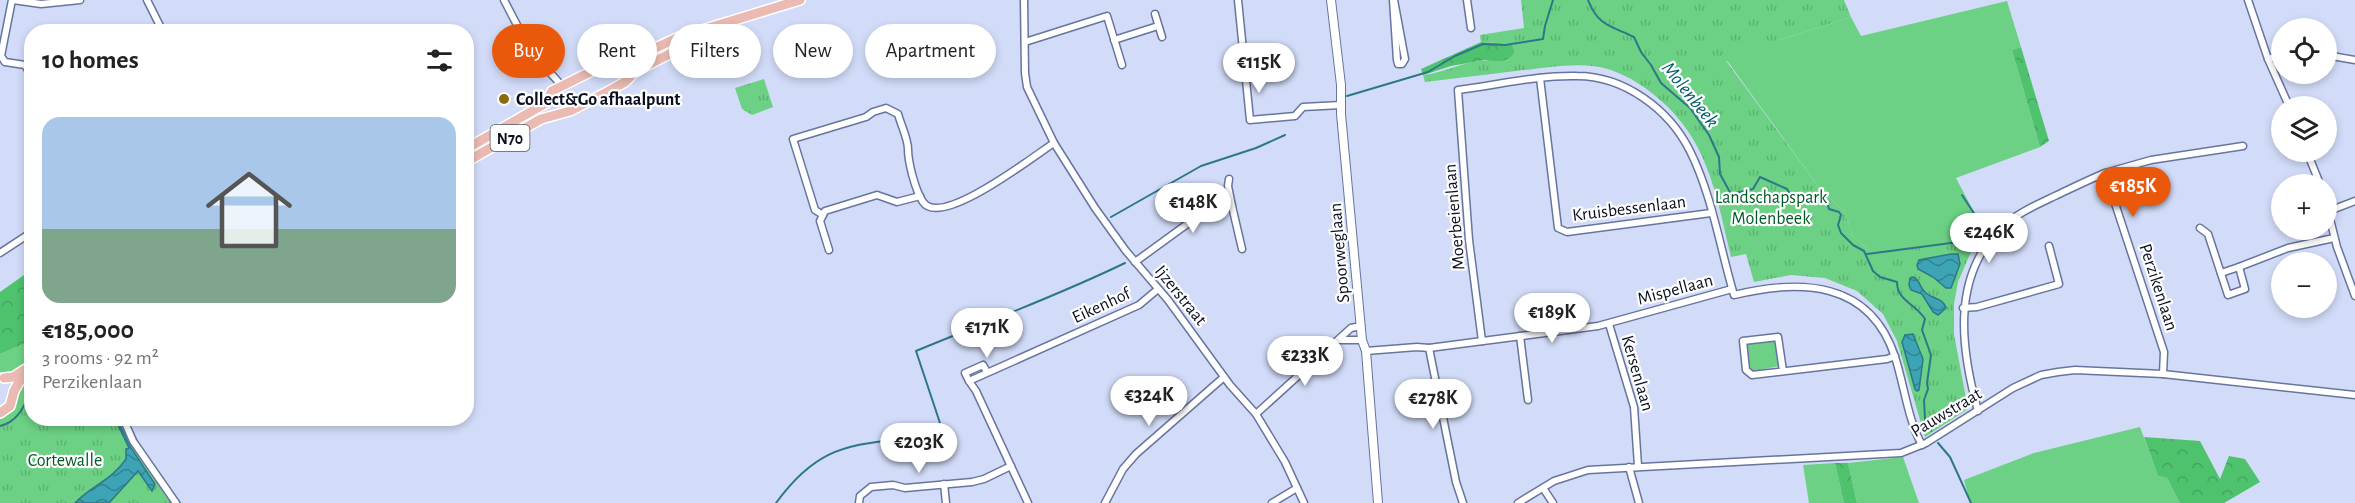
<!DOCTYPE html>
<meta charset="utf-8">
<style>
:root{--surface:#fff;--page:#f6f6f6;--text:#222;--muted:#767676;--accent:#ea580c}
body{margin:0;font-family:"Alegreya Sans",sans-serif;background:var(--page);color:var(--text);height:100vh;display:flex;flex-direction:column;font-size:22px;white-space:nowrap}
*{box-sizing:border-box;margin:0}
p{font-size:20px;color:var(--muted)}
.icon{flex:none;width:33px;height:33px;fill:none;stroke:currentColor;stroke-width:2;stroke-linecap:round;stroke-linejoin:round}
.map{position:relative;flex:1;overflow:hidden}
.sheet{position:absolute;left:24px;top:24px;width:450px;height:402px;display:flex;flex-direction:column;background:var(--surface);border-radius:24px;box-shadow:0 3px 9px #0003}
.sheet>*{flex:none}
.top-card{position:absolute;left:492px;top:24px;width:570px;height:54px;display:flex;gap:12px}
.tools{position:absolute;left:2271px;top:18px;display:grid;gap:12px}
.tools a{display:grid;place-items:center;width:66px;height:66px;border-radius:50%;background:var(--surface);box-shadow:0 3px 9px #0003;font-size:30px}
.price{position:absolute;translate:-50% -51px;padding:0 14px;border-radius:21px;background:#fff;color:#222;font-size:20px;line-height:39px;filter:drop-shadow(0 2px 3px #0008)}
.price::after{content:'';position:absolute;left:50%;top:36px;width:18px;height:14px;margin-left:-9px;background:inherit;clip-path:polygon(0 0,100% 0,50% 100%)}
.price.active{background:var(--accent);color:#fff}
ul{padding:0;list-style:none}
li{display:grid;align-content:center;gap:12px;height:318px;padding:0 18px}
li span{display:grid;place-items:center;height:186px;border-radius:18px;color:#555}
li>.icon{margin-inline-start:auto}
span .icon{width:108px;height:108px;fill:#fffc;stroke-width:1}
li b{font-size:26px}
h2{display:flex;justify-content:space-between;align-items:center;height:72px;padding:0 18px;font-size:26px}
.pill{padding:0 21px;border-radius:27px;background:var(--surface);box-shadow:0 3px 9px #0003;font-size:21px;line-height:54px}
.pill.active{background:var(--accent);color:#fff}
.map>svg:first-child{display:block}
.grass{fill:#6cd184}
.forest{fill:url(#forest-crowns)}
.park{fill:url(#park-tufts)}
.water{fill:url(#water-waves);stroke:#2d7888;stroke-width:1.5}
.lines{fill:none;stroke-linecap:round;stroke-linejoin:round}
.stream{stroke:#2d7888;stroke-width:2}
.minor-casing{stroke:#67759e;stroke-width:9}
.tertiary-casing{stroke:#67759e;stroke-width:10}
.primary-casing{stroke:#fff;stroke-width:12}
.minor{stroke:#fff;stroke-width:6}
.tertiary{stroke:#fff;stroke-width:8}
.primary{stroke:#ebbbb3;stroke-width:9}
.poi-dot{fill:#896c0b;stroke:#fefefe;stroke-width:2}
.labels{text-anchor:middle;stroke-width:4.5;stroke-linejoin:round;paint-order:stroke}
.shield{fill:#fefefe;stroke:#545763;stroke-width:1.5}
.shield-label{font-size:16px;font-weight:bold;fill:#0b1020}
.poi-label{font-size:18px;font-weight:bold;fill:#0b1020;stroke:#fefefe;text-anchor:start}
.park-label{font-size:18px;fill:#005a25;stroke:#fefefe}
.street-label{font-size:18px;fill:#0b1020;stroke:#fefefe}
.water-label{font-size:20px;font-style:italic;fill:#015e6a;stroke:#fefefe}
</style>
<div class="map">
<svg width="2355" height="503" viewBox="0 0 2355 503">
<defs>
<pattern id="forest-crowns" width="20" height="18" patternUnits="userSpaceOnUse" patternTransform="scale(1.5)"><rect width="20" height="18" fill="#4ec26d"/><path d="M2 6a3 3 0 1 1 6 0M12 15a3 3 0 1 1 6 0" fill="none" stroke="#43a65e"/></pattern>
<pattern id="park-tufts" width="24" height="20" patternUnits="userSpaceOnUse" patternTransform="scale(1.5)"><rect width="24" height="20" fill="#6cd184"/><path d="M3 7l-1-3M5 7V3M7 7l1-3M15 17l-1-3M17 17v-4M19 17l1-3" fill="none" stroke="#5cb272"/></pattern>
<pattern id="water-waves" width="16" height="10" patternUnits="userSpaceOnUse" patternTransform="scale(1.5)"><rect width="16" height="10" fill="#3ca4b4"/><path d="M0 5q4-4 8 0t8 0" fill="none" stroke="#318492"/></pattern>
</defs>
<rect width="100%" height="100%" fill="#d2dcf8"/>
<g class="grass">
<path d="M2007,1L2021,47L2012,50L2040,147L1956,178L1986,235L1976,240L1872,256L1865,247L1852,235L1845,212L1821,190L1728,62L1723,58L1851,17L1861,36Z"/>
<path d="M1773,340L1776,342L1779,366L1751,372L1749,369L1746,346L1748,343Z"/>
<path d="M31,341V363L13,374L0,372V354Z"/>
<path d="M2140,427L2158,476L2167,478L2180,503H1970L1964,480L2034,453Z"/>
<path d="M1903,457L1919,503H1857L1848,463Z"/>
<path d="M1835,463L1844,503H1809L1803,465Z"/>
</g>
<g class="forest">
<path d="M1481,42L1512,44L1515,52L1512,57L1500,63L1485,60L1451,66L1423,75L1421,69Z"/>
<path d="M2021,47L2049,141L2040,147L2012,50Z"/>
<path d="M31,270V341L0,354V292Z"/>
<path d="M2144,437L2200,441L2220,479L2229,456L2245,459L2260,482L2224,503H2180L2167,478L2158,476Z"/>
<path d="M1835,463H1848L1857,503H1844Z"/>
</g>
<g class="park">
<path d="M1521,0H1844L1851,17L1724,58L1821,190L1845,212L1852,235L1865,247L1872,255L1976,240L1958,282L1954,304V334L1968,409L1925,437L1897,341L1883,314L1857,291L1825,278L1791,275L1754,282L1746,254L1731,257C1722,220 1715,181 1698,148C1681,114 1647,83 1611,70C1582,60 1546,68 1516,71C1486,75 1455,78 1425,82L1423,75C1443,73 1460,63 1480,61C1494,59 1505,66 1515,52L1512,44L1481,42L1480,35L1524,28Z"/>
<path d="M764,79L773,107L752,115L742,109L735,88Z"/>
<path d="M31,375L32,418L120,419L173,503H0V417L13,408L19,387Z"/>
</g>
<g class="water">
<path d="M1951,254H1958L1960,264L1951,288H1946L1933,277L1918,269L1917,265L1919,260Z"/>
<path d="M1913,277C1921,280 1919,288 1926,293C1934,300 1942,297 1946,308L1938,315L1933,312L1922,294L1911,290L1909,285L1910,278Z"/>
<path d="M1913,334L1923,359L1919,390L1917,391L1915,389L1902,342L1905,335Z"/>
<path d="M115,419H117L131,448L155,484L152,491L138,471L109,503H75C91,486 112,480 126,459V449L129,448Z"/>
</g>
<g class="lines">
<g class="stream">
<path d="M1588,0C1598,26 1611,26 1634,37L1641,52L1651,65L1661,83L1690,108L1709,135L1719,157L1720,174L1731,194L1753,189L1760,177L1787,189L1793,199L1810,202L1823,196L1826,199L1829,209L1839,212L1841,215L1838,225L1841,233L1853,245L1864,251L1873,271L1880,277L1897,282C1897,301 1916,304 1925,319L1922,330L1931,355L1927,383L1928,389L1924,400L1925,419L1931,431"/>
<path d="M1347,96L1428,72L1455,56L1483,44L1505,45L1543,39L1545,26L1553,0"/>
<path d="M1962,195L1983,227L1982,230"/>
<path d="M1111,217L1201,166L1256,148L1285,135"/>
<path d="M1867,254L1974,240"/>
<path d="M0,426C18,422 24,406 32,390"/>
<path d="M131,429L139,445"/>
<path d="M1938,443L1950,457L1971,503"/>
<path d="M165,482L180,503"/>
<path d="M776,503C811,455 841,443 900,440C914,440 930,444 942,440V429L916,351C986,322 1057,296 1125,263"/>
</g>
<defs>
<g id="minor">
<path d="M12,0L1,56L5,62L25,65L32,77"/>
<path d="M13,0L41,4L80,0"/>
<path d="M147,0L163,32"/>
<path d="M504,0L530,50L562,86"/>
<path d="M1024,0L1025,73L1027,87L1054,143L1095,208L1126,251L1168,300L1230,385L1256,414L1285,462L1304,503"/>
<path d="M1238,0L1250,120L1295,116L1303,107L1341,105"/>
<path d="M1393,0L1397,60L1398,64H1402L1405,59L1394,0"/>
<path d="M1467,0L1471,28"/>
<path d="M2248,0L2268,59L2289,106"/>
<path d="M1155,14L1162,37"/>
<path d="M510,33L519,28"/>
<path d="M1114,40L1158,26"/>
<path d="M1025,42L1107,16L1122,65"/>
<path d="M2326,55L2355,60"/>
<path d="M2268,59L2282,55"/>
<path d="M1540,78L1558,228L1567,232L1711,213"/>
<path d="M2307,152L2320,184"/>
<path d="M1229,179L1228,186L1232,206"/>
<path d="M2326,203L2337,247L2355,296"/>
<path d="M2329,211L2355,201"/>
<path d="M823,215L825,211L877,195L897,202L920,196"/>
<path d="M2200,228L2208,234L2228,295L2245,289L2239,267L2288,248L2334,238"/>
<path d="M829,250L820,221L823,215L815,210L793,139L866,117L873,112L886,108L898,114C901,125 908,139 908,149C908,162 915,190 923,202C941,229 1035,155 1054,143"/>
<path d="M0,253L32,232"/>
<path d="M1135,262L1201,214L1232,206L1242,249"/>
<path d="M2221,273L2239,267"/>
<path d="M1963,308L1977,307L2059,284L2049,246"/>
<path d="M1609,324L1634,407L1638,466"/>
<path d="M1520,336L1528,400"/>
<path d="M1340,340H1362"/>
<path d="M1482,341L1469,240L1458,90C1498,85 1537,75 1577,76C1624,76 1669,109 1690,151C1712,195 1720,248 1734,295C1800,279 1870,280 1895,357C1904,384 1908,421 1922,445"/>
<path d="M1429,348L1456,482L1463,503"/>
<path d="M1366,351L1417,347L1429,348L1598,326L1732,289"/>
<path d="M1783,371L1778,337L1743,341L1746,370L1752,375L1887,359L1895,356"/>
<path d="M2163,374L2164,352L2105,173L2151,160L2243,146"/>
<path d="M969,381L965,373L983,365L987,372"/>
<path d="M1978,411C1961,350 1951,278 2000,229C2015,214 2036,205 2055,196C2072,188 2088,180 2105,173"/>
<path d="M1256,414L1351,328L1361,326"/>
<path d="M123,418L133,441L176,503"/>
<path d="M1629,467L1639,503"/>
<path d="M944,484L946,503"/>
<path d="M1543,488L1553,503"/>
<path d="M859,503L860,496L871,487L893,485L905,488L972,482L984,479L1011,466"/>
<path d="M1028,503L976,391L969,381L1139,305L1158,289"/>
<path d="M1105,503L1123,469L1136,454L1224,377"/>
<path d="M1272,503L1297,488"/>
<path d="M1518,503L1554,481L1588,470L1901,453L1926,443L2013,388L2041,375L2058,372L2075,370L2163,374L2355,395"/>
</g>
<path id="tertiary" d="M1331,0L1341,85V114L1362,340L1366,351L1378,503"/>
<g id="primary">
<path d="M466,149L546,103L552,91L610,62L623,63L679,37L800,0"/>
<path d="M466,162L541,119L570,111L611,90L625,82L636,71L717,30"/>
<path d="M4,378L13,377L32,365"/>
<path d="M0,413L10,406L14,391L19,382L32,372"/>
</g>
</defs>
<use href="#minor" class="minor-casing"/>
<use href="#tertiary" class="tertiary-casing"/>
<use href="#primary" class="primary-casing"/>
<use href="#minor" class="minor"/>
<use href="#tertiary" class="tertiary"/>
<use href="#primary" class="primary"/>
</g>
<circle class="poi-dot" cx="504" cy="99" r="6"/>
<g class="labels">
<rect class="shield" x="490.5" y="125" width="39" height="26" rx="4.5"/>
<g class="shield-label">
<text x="510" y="144">N70</text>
</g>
<g class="poi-label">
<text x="516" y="105">Collect&amp;Go afhaalpunt</text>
</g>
<g class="park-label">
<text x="1771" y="203">Landschapspark<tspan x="1771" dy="21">Molenbeek</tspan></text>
<text x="65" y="466">Cortewalle</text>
</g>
<g class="street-label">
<text transform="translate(1629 208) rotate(-7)" y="6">Kruisbessenlaan</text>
<text transform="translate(1454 217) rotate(-95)" y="6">Moerbeienlaan</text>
<text transform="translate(1339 253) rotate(-95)" y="6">Spoorweglaan</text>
<text transform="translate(2159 287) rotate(72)" y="6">Perzikenlaan</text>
<text transform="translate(1675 289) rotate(-15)" y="6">Mispellaan</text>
<text transform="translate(1181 295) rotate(51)" y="6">Ijzerstraat</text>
<text transform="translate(1101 305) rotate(-25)" y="6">Eikenhof</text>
<text transform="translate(1638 373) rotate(74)" y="6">Kersenlaan</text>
<text transform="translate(1946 412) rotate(-31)" y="6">Pauwstraat</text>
</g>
<g class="water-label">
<text transform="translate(1691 94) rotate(51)" y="7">Molenbeek</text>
</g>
</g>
</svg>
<div class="tools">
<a><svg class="icon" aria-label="locate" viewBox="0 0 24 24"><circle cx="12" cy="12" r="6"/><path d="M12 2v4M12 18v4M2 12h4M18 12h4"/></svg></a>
<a><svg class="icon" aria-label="layers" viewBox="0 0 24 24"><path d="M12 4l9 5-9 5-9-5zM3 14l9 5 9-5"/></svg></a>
<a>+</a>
<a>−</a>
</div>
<b class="price" style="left:1259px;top:94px">€115K</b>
<b class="price active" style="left:2133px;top:218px">€185K</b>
<b class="price" style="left:1193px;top:234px">€148K</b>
<b class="price" style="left:1989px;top:264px">€246K</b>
<b class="price" style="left:1552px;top:344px">€189K</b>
<b class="price" style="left:987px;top:359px">€171K</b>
<b class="price" style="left:1305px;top:387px">€233K</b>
<b class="price" style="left:1149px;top:427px">€324K</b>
<b class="price" style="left:1433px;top:430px">€278K</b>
<b class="price" style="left:919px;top:474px">€203K</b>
<div class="top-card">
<a class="pill active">Buy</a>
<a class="pill">Rent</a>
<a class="pill">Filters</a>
<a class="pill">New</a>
<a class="pill">Apartment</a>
</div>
<section class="sheet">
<h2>10 homes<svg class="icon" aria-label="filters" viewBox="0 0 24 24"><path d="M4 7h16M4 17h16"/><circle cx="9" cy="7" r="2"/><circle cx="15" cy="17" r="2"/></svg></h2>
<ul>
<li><span style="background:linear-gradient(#a9c7e8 60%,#7fa58c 0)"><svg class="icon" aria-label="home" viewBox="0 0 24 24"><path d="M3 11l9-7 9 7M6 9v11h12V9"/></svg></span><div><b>€185,000</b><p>3 rooms · 92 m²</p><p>Perzikenlaan</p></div></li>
</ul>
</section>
</div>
